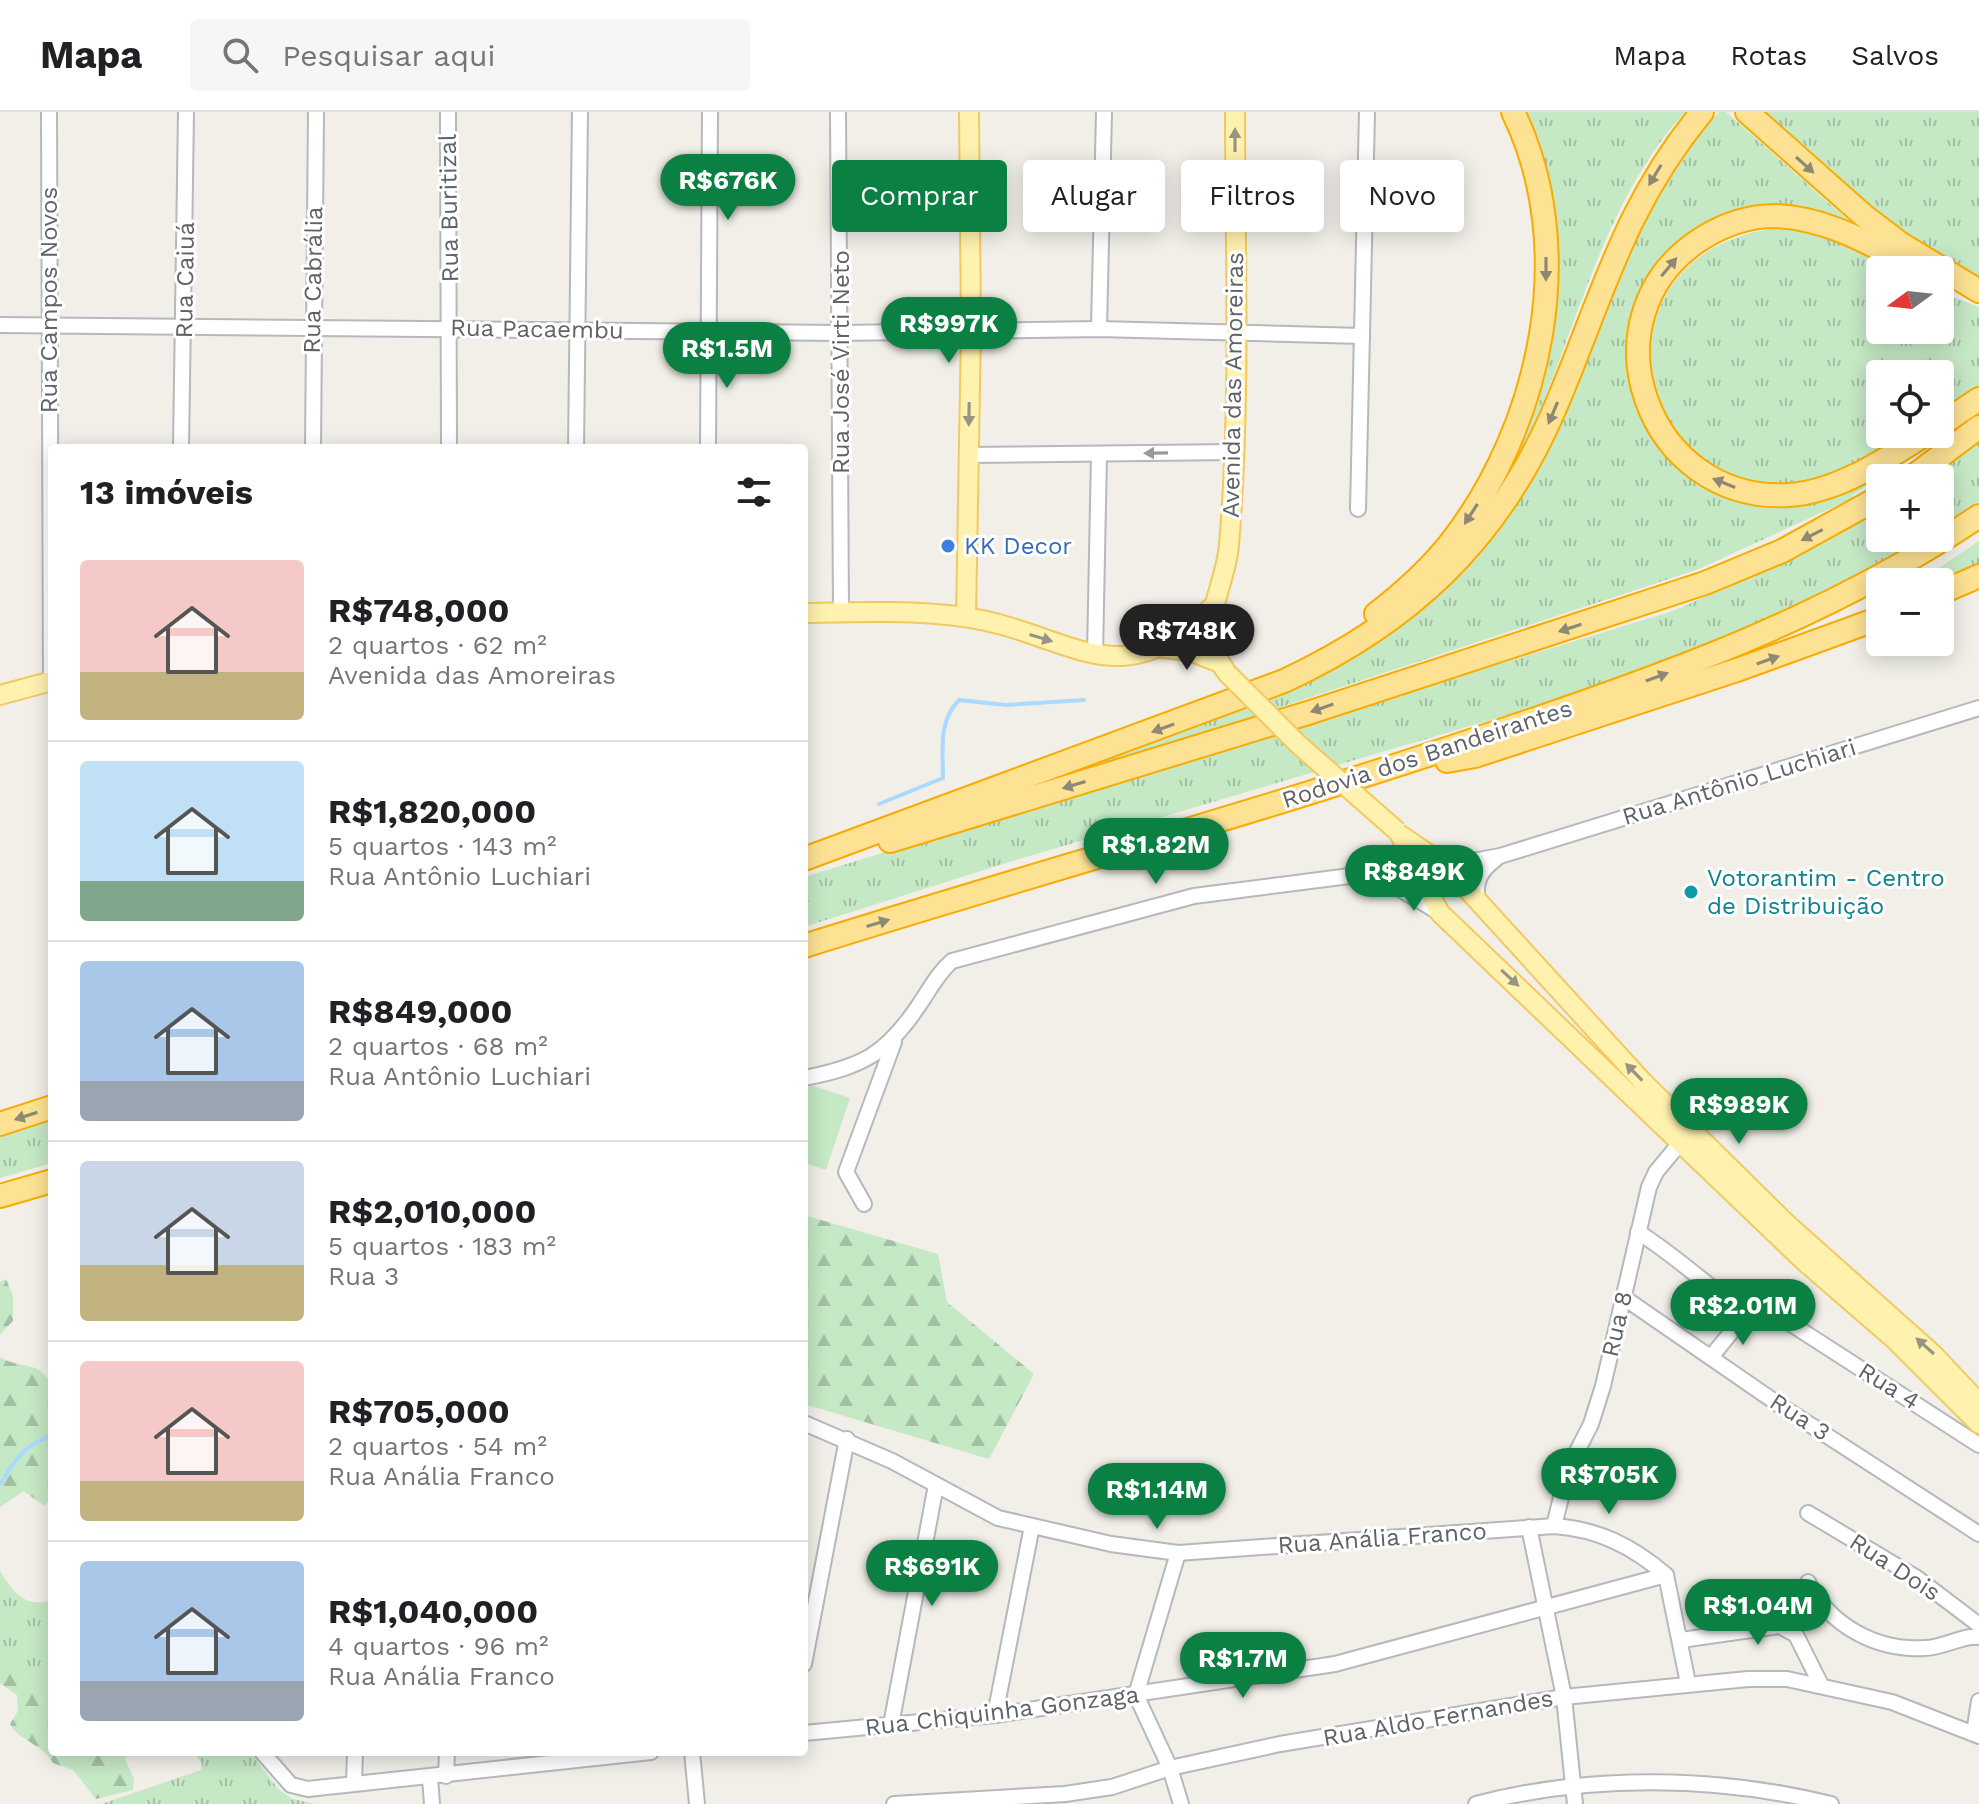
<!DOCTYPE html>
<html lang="pt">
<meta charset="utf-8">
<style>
:root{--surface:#fff;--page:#f6f6f6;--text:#202124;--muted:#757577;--line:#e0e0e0;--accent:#0b8043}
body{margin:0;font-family:"Work Sans",sans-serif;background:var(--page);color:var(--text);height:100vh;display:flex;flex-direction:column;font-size:30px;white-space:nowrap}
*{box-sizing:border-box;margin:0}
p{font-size:26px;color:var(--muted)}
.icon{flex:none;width:44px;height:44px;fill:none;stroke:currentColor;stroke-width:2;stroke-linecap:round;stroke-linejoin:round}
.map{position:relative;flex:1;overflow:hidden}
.side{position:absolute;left:48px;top:332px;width:760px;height:1312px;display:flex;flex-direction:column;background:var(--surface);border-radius:8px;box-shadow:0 4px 20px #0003}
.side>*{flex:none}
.guide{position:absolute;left:832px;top:48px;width:760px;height:72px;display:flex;gap:16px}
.needle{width:52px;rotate:255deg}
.fabs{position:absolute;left:1866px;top:144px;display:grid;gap:16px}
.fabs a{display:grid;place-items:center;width:88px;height:88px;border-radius:8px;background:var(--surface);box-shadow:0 4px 20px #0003;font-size:40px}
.price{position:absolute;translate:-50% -68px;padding:0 18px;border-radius:28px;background:var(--accent);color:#fff;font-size:26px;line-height:52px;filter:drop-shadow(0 2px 4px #0008)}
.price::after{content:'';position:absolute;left:50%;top:48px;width:24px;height:18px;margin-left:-12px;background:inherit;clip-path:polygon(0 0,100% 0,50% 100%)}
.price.current{background:#222;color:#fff}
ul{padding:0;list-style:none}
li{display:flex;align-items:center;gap:24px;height:200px;padding:0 32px}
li+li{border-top:2px solid var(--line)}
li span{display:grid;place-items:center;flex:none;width:224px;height:160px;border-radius:8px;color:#555}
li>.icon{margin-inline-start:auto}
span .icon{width:96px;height:96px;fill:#fffc;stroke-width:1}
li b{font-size:34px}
h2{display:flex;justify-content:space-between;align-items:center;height:96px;padding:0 32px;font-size:34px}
.tag{padding:0 28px;border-radius:8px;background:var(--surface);box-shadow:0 4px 20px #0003;font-size:28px;line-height:72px}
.tag.current{background:var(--accent);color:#fff}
header{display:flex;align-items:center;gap:48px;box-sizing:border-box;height:112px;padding:0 40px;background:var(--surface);border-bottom:2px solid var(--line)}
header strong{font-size:38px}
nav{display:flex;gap:44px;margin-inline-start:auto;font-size:28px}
.search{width:560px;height:72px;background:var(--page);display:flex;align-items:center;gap:20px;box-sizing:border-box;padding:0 28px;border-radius:8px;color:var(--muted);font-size:30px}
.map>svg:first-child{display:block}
.grass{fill:url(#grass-tufts)}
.forest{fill:url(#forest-firs)}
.pitch{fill:#c5e8c5}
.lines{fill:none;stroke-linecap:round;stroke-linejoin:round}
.stream{stroke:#aadaff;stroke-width:4}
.minor-casing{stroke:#b5b8bc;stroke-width:18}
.major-casing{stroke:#f2c960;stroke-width:22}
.highway-casing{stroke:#f9ab00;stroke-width:26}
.minor{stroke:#fff;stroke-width:14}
.major{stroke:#fff2af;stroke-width:18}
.highway{stroke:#fde293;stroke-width:22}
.major-bridge-casing{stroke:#f2c960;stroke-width:22;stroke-linecap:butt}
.major-bridge{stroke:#fff2af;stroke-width:18}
.oneway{fill:#979581}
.oneway2{fill:#8e8975}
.oneway3{fill:#979a9d}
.shop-dot{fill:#3f7fe0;stroke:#fff;stroke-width:3}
.culture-dot{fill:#0f9aa8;stroke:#fff;stroke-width:3}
.labels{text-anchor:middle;stroke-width:6;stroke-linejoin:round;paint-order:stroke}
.street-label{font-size:24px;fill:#5f6368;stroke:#fff}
.shop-label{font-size:24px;fill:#366cbe;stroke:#fff;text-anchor:start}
.culture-label{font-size:24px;fill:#0d838f;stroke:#fff;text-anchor:start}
</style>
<header>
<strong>Mapa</strong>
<div class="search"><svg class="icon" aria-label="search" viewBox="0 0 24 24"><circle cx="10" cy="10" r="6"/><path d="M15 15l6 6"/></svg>Pesquisar aqui</div>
<nav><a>Mapa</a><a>Rotas</a><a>Salvos</a></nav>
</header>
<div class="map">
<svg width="1979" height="1692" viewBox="0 0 1979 1692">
<defs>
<pattern id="grass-tufts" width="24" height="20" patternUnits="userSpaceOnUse" patternTransform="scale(2)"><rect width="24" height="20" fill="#c5e8c5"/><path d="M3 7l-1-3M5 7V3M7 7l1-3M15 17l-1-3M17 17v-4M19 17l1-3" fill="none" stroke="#a3c0a4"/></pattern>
<pattern id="forest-firs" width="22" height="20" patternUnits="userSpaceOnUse" patternTransform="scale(2)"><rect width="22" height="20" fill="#c5e8c5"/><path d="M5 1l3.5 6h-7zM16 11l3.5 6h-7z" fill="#a3c0a4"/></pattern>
</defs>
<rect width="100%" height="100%" fill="#f1efe8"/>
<g class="grass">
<path d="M1520,0H1685C1607,85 1580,204 1536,307C1520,345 1499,379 1477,414L1472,410L1551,185Z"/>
<path d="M1719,0H1726L1857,116C1821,98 1793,93 1752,99C1591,121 1588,347 1742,388C1790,401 1833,375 1876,358C1886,354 1900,346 1909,347L1852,383L1853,386L1699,457L1287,593L1248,611L1066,661L1244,593L1433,486L1487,432L1528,373C1588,248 1621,102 1719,0Z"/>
<path d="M1760,0H1979V165L1898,119Z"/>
<path d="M1776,116L1832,125L1896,158H1880V218H1940V180L1979,195V277L1940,303V262H1880V322H1910C1878,341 1847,361 1811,370C1642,411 1572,145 1776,116Z"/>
<path d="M1979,330V389L1940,415V366H1927Z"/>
<path d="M1880,396V426H1923L1766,511L1659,551L1521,599L1009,750L804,815V765L1673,499L1801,442Z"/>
<path d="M1979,429V456L1940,470H1918Z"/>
<path d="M52,1005V1051L0,1066V1022Z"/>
<path d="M0,1459C13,1480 25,1497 52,1488V1592C31,1580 21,1558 0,1547Z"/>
<path d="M194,1640H250L279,1678L293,1687L315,1692H101L201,1658L202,1652Z"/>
</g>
<g class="forest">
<path d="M804,1103L938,1142L947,1190L1034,1262L989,1347L804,1292Z"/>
<path d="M6,1167L13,1184V1209L0,1222V1170Z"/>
<path d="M0,1245C23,1259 44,1246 52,1279V1386L44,1394L24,1379L0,1395Z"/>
<path d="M0,1547C21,1558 31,1580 52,1592V1640H128L125,1647L134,1667L133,1678L96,1687L73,1658L53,1651C41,1631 21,1630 10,1612L18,1599L17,1583L0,1571Z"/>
</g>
<path class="pitch" d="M808,972L850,986L826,1058L804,1051V983Z"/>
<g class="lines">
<g class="stream">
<path d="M879,692L943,666C943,638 938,609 959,588L1006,593L1084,588"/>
<path d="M0,1372C14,1349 24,1332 52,1324"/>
</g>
<defs>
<g id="minor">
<path d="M49,0L51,569"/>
<path d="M448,0L449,336"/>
<path d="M838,0L841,500"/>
<path d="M0,213L842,221L1099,217L1362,224"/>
<path d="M1099,217L1104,0"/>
<path d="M181,336L186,0"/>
<path d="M313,336L316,0"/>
<path d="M576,336L580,0"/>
<path d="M708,336L710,0"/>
<path d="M968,343L1234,340"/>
<path d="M1358,397L1367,0"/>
<path d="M1095,543L1099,342"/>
<path d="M1446,754L1500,744L1979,596"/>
<path d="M1373,761L1440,801"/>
<path d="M1478,790C1474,770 1480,759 1496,747"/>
<path d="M804,966C861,955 886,943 919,893C930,877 938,861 952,849L1194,784L1373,761H1419"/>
<path d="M864,1092L846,1060L894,930"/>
<path d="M1638,1120C1676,1144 1709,1175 1746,1202L1768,1200L1782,1206L1979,1333"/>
<path d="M1623,1185L1778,1292L1979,1422"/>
<path d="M1711,1245L1746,1202"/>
<path d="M804,1311L892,1349L998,1406L1111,1432L1178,1441L1554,1414C1598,1417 1632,1434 1666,1463L1688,1571"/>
<path d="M1808,1401L1917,1466L1979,1513"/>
<path d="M1554,1414L1568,1357L1591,1312L1603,1274L1649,1075L1656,1060L1685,1025"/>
<path d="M1529,1415L1564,1585L1575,1692"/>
<path d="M1178,1441L1136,1583L1170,1656L1181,1692"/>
<path d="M1808,1470C1829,1513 1876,1539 1925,1536C1943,1536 1962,1523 1979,1525"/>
<path d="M1681,1528L1780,1514L1796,1523L1821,1573"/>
<path d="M804,1552L847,1327"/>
<path d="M995,1603L1032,1414"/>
<path d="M891,1613L936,1373"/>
<path d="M804,1621L995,1603L1335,1552L1666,1463"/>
<path d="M1974,1621L1979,1589"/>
<path d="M262,1640L291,1673L308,1677L651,1640"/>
<path d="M692,1640L697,1692"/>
<path d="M446,1664L447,1640"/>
<path d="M430,1666L432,1692"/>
<path d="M354,1672L355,1640"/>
<path d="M894,1692L1065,1682L1112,1675L1170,1656L1280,1632L1564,1585L1748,1567H1787L1892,1590L1979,1624"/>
<path d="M1476,1692C1590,1662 1717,1664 1831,1692"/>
</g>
<g id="major">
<path d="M804,501C857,500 911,498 964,505C1067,519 1120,591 1212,495"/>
<path d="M966,505L971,217L969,0"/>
<path d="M1163,536L1190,539L1220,551"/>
<path d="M1227,561C1193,515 1225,480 1229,433C1241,289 1235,144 1235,0"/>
<path d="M0,583L52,569"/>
<path d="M1400,723L1440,801L1805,1150L1895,1228L1979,1312"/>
<path d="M1402,724L1446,754L1642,969L1787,1112L1933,1242L1979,1291"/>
</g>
<g id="highway">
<path d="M1747,0L1863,103L1901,132L1979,179"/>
<path d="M1922,158C1874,135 1830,106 1775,104C1749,104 1723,113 1701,127C1580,205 1647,392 1789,383C1838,380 1886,347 1926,322"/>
<path d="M1940,313L1979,287"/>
<path d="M1911,366L1979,315"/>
<path d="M1940,481L1979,464"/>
<path d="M1376,502C1403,481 1430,457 1451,430C1541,314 1580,137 1513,0"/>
<path d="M1447,649L1475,644L1737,558L1880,506"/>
<path d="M890,729L1311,600L1705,471L1782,439L1880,385"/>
<path d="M804,747L1284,569C1409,511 1496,430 1552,303C1601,191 1621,98 1702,0"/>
<path d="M804,834C1035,761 1268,698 1497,620C1667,563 1829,505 1979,404"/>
<path d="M0,1012L52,995"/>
<path d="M0,1084L52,1069"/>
</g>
</defs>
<use href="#minor" class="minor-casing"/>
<use href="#major" class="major-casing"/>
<use href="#highway" class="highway-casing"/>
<use href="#minor" class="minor"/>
<use href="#major" class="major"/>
<use href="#highway" class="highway"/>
<defs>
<path id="major-bridge" d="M1227,561L1299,633L1397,719"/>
</defs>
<use href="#major-bridge" class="major-bridge-casing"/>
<use href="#major-bridge" class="major-bridge"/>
</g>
<defs><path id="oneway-solid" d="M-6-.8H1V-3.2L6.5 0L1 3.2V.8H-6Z" transform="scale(2)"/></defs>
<g class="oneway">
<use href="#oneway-solid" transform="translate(1235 28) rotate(-90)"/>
<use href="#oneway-solid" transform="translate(969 302) rotate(91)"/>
<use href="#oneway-solid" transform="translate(1041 526) rotate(17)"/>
<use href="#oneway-solid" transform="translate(1510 866) rotate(43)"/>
<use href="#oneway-solid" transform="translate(1634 960) rotate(-134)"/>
<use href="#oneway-solid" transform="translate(1925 1234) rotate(-138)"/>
</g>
<g class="oneway2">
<use href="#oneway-solid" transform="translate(1805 53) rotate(42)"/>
<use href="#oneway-solid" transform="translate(1655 63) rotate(121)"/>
<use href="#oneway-solid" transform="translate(1669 155) rotate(-50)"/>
<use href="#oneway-solid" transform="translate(1546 157) rotate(90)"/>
<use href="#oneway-solid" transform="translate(1553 301) rotate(113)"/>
<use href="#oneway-solid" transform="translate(1724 371) rotate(-158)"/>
<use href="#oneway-solid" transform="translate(1471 402) rotate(123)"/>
<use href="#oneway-solid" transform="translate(1812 423) rotate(153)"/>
<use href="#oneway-solid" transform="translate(1570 516) rotate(162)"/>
<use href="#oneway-solid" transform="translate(1768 548) rotate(-19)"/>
<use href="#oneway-solid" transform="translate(1657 565) rotate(-20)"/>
<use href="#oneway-solid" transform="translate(1322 596) rotate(161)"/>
<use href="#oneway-solid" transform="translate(1163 616) rotate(160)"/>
<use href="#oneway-solid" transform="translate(1074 673) rotate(163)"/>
<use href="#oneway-solid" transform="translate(878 811) rotate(-17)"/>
<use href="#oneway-solid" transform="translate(26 1004) rotate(162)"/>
</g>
<use class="oneway3" href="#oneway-solid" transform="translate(1156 341) rotate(179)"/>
<circle class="shop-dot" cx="948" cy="434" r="8"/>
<circle class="culture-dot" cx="1691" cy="780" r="8"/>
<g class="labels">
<g class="street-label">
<text transform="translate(449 96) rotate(-91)" y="8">Rua Buritizal</text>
<text transform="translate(185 168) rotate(-89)" y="8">Rua Caiuá</text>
<text transform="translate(313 168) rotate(-89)" y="8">Rua Cabrália</text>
<text transform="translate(49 188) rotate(-90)" y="8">Rua Campos Novos</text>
<text transform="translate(537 217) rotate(1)" y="8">Rua Pacaembu</text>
<text transform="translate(841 250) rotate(-90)" y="8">Rua José Virti Neto</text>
<text transform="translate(1233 273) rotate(-89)" y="8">Avenida das Amoreiras</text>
<text transform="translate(1427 642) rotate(-18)" y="8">Rodovia dos Bandeirantes</text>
<text transform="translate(1739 670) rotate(-17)" y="8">Rua Antônio Luchiari</text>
<text transform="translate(1617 1212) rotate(-77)" y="8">Rua 8</text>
<text transform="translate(1889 1274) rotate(32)" y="8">Rua 4</text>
<text transform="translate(1800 1305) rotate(33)" y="8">Rua 3</text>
<text transform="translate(1382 1426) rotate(-4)" y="8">Rua Anália Franco</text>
<text transform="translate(1895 1455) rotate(33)" y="8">Rua Dois</text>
<text transform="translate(1002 1599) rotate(-7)" y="8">Rua Chiquinha Gonzaga</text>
<text transform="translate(1438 1606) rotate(-10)" y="8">Rua Aldo Fernandes</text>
</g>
<g class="shop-label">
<text x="964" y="442">KK Decor</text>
</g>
<g class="culture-label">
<text x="1707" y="774">Votorantim - Centro<tspan x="1707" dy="28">de Distribuição</tspan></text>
</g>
</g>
</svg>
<div class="fabs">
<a><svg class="needle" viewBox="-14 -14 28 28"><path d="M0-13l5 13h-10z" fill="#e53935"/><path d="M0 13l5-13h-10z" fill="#757577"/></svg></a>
<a><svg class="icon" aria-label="locate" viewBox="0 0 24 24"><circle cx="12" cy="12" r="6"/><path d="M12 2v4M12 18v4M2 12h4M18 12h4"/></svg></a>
<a>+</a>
<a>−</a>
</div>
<b class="price" style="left:728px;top:110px">R$676K</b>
<b class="price" style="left:949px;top:253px">R$997K</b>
<b class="price" style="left:727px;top:278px">R$1.5M</b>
<b class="price current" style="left:1187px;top:560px">R$748K</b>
<b class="price" style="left:1156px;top:774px">R$1.82M</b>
<b class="price" style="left:1414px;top:801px">R$849K</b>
<b class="price" style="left:1739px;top:1034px">R$989K</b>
<b class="price" style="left:1743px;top:1235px">R$2.01M</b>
<b class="price" style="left:1609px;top:1404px">R$705K</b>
<b class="price" style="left:1157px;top:1419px">R$1.14M</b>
<b class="price" style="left:932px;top:1496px">R$691K</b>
<b class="price" style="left:1758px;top:1535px">R$1.04M</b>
<b class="price" style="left:1243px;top:1588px">R$1.7M</b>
<div class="guide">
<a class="tag current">Comprar</a>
<a class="tag">Alugar</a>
<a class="tag">Filtros</a>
<a class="tag">Novo</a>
</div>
<section class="side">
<h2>13 imóveis<svg class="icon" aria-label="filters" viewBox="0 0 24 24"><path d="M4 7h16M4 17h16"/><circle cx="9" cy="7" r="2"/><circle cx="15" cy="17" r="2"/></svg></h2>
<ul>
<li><span style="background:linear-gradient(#f6c9c9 70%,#c2b280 0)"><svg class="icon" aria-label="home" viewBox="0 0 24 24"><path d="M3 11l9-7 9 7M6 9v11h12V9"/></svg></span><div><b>R$748,000</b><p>2 quartos · 62 m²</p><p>Avenida das Amoreiras</p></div></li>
<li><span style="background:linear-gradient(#bfe0f5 75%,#7fa58c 0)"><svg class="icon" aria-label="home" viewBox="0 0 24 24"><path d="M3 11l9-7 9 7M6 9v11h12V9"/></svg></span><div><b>R$1,820,000</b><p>5 quartos · 143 m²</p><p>Rua Antônio Luchiari</p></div></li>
<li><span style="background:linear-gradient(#a9c7e8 75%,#9aa5b1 0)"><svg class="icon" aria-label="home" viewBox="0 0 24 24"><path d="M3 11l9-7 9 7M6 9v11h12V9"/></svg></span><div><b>R$849,000</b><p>2 quartos · 68 m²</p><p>Rua Antônio Luchiari</p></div></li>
<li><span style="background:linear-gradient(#c9d6e8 65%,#c2b280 0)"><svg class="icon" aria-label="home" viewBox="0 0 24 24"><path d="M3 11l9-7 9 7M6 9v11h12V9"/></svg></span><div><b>R$2,010,000</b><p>5 quartos · 183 m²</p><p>Rua 3</p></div></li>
<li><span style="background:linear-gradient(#f6c9c9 75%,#c2b280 0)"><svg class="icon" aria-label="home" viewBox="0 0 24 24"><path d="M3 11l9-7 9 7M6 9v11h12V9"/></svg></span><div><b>R$705,000</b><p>2 quartos · 54 m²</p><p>Rua Anália Franco</p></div></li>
<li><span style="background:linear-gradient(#a9c7e8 75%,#9aa5b1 0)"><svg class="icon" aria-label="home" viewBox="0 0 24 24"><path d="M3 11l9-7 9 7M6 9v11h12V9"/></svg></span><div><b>R$1,040,000</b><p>4 quartos · 96 m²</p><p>Rua Anália Franco</p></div></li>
</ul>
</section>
</div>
